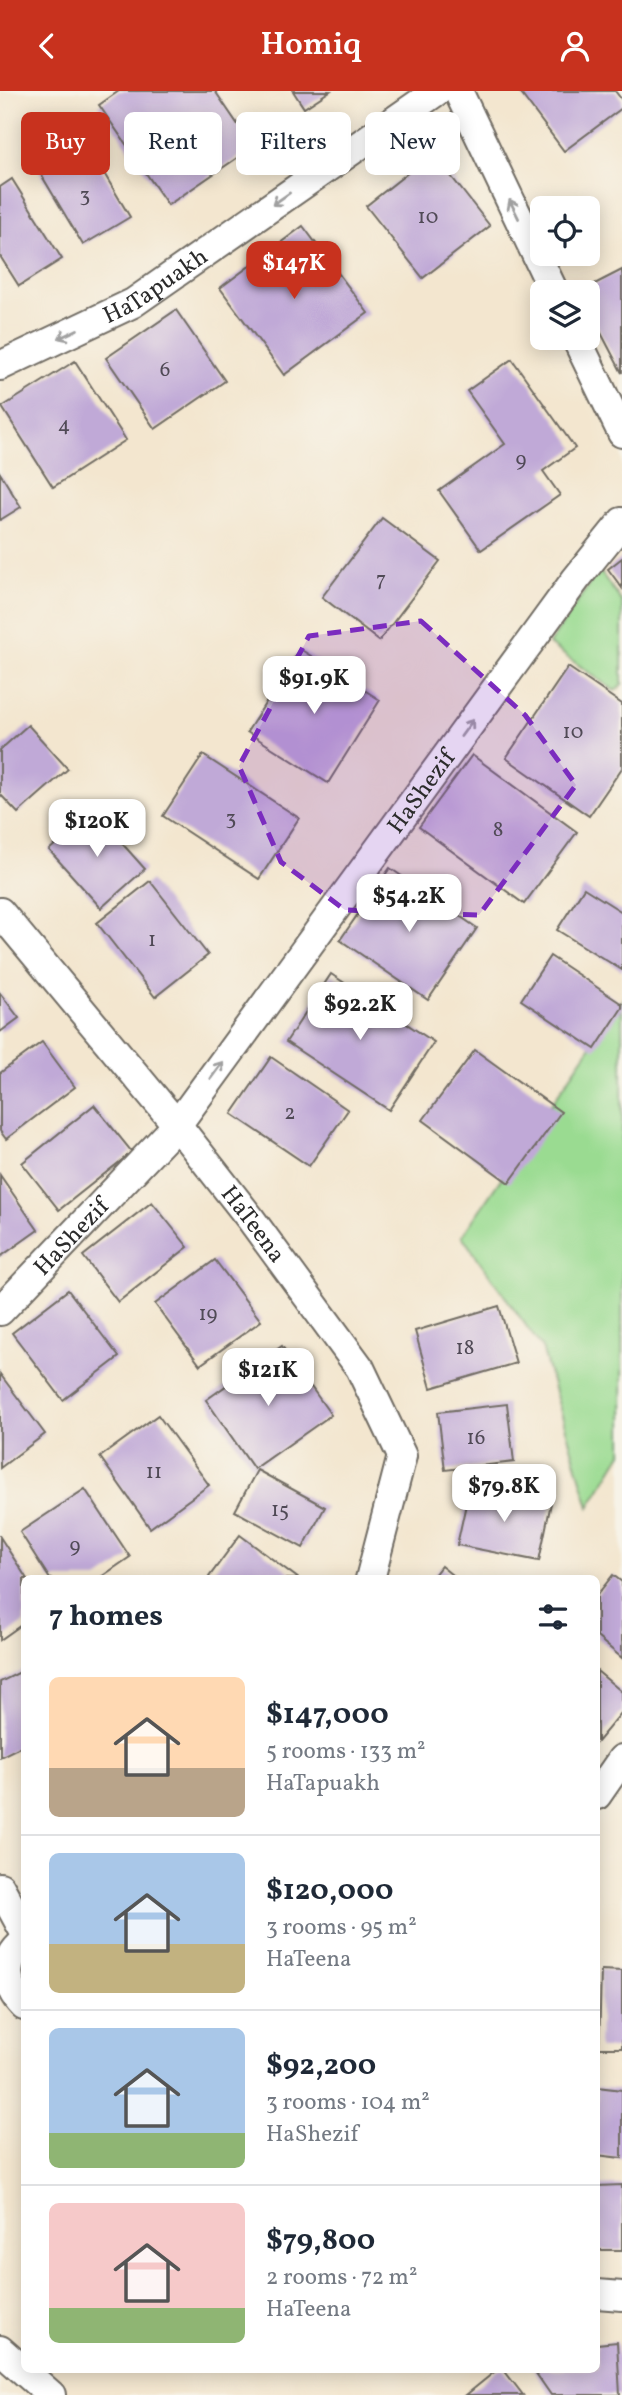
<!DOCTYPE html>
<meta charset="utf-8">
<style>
:root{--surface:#fff;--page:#f6f6f7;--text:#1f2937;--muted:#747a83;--line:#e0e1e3;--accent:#c8321e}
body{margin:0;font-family:Vollkorn,serif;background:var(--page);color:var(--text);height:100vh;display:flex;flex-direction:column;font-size:26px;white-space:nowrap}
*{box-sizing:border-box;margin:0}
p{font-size:23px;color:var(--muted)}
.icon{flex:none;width:38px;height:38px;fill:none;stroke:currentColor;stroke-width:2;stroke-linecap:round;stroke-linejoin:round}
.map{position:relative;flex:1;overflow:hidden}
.side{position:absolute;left:21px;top:1484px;width:579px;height:798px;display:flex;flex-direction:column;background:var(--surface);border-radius:10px;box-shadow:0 4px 18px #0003}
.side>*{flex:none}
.guide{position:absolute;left:21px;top:21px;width:581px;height:63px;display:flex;gap:14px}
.buttons{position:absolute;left:530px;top:105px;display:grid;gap:14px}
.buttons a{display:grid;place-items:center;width:70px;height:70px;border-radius:10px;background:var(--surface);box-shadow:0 4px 18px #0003;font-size:35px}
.price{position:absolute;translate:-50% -60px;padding:0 16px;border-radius:14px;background:#fff;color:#222;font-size:23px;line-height:46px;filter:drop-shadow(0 2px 4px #0008)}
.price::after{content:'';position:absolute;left:50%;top:42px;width:21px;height:16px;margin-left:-10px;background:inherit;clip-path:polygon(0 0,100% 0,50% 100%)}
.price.selected{background:var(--accent);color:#fff}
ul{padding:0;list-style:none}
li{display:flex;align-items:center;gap:21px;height:175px;padding:0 28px}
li+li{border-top:2px solid var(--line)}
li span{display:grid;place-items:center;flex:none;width:196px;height:140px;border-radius:10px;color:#555}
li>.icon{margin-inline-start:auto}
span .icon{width:84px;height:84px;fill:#fffc;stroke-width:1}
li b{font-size:30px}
h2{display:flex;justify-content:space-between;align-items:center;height:84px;padding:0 28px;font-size:30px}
.chip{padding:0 24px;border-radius:10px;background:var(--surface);box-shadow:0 4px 18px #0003;font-size:24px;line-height:63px}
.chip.selected{background:var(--accent);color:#fff}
header{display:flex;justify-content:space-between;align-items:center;height:91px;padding:0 28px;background:var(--accent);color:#fff;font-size:32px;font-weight:600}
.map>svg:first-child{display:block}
.green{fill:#9adb91;stroke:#62835e;stroke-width:2}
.building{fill:#c0a9d7}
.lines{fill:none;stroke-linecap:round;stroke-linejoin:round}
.minor-casing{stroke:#716c64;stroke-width:32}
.minor{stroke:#fff;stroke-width:28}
.oneway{stroke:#a0a0a0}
.marked{fill:#7b2cbf;fill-opacity:0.2;stroke:#7b2cbf;stroke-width:5;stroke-dasharray:14 9;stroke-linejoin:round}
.labels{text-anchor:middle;stroke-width:5;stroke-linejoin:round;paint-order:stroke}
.number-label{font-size:21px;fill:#504a56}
.street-label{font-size:24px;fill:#2b2b2b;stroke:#f7f3e8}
</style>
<header><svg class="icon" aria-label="back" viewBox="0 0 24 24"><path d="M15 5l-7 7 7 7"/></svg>Homiq<svg class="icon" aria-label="person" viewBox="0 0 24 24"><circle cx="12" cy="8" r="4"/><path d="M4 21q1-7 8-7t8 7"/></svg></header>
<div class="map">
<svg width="622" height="2304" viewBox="0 0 622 2304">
<rect width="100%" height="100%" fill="#f7f3e8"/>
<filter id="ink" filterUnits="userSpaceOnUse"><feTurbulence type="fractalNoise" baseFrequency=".0143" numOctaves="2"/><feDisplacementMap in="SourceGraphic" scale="14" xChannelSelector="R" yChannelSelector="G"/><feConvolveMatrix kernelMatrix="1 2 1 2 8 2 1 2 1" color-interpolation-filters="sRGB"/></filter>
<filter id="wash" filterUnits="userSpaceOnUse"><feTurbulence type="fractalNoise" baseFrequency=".00686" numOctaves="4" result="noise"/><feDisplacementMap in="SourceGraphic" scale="28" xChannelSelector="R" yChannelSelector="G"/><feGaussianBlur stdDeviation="1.57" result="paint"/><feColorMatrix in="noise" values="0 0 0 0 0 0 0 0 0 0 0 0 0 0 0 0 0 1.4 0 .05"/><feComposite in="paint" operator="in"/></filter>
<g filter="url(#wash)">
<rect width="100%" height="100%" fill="#f3e6cf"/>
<g class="green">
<path d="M599,479L622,511V594L615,600L549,553Z"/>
<path d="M622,909V1362L589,1416L542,1257L462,1145Z"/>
</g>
<g id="blocks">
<g class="building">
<path d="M119,0H215L253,56L168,114L99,14Z"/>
<path d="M293,0H330L304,17Z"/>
<path d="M519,0H615L622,9V17L564,60Z"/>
<path d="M86,52L130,126L83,154L39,80Z"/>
<path d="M433,62L490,135L423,187L366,115Z"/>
<path d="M12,88L62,168L19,195L0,165V96Z"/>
<path d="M303,135L368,222L284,284L220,197Z"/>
<path d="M622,179V282L588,217V201H579Z"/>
<path d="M176,219L225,290L155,338L106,267Z"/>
<path d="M512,268L575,357L543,380L560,404L481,459L439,400L505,353L467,300Z"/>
<path d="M75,270L126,349L53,396L2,316Z"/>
<path d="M0,382L21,416L0,429Z"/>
<path d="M382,427L440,470L379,550L322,506Z"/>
<path d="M622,467V497L608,478Z"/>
<path d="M300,558L380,609L328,692L247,641Z"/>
<path d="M568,576L622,613V677L589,725L506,667Z"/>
<path d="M28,634L68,678L18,722L0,703V659Z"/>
<path d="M203,664L299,727L259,788L163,725Z"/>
<path d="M472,664L577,741L524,813L419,736Z"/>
<path d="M93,720L145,778L101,817L49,759Z"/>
<path d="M390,777L477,837L428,909L340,849Z"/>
<path d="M150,790L208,864L155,906L97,832Z"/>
<path d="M584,797L622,821V879L557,839Z"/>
<path d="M550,865L622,913V917L595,958L521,909Z"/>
<path d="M331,883L434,951L389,1019L286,951Z"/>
<path d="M0,902L19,927L0,941Z"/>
<path d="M42,951L75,996L6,1048L0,1040V982Z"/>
<path d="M475,959L561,1021L509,1092L423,1029Z"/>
<path d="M271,966L348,1019L309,1075L232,1023Z"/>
<path d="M94,1014L132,1061L59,1119L22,1072Z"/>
<path d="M0,1084L38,1139L0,1166Z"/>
<path d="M152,1111L188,1156L118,1211L83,1165Z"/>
<path d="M215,1169L261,1230L200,1274L155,1213Z"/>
<path d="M68,1199L119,1266L63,1309L12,1242Z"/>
<path d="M499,1215L516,1272L431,1297L415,1240Z"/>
<path d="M282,1255L331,1324L254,1378L206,1309Z"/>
<path d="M0,1283L45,1343L0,1377Z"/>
<path d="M507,1313L514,1371L445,1379L438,1321Z"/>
<path d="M158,1324L209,1394L150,1437L100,1366Z"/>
<path d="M257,1379L325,1416L303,1457L235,1420Z"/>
<path d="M470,1395L551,1412L539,1470L457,1454Z"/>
<path d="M85,1398L130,1466L98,1488H50L20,1441Z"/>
<path d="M240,1444L299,1488H211L209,1486Z"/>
<path d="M0,1446L27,1488H24V1532L0,1549Z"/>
<path d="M441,1475L457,1488H431Z"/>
<path d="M613,1484L622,1491V1567L597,1546V1504Z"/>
<path d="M24,1579V1654L0,1666V1591Z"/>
<path d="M597,1580L622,1601V1621L597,1651Z"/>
<path d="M601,1879L622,1880V1957H599Z"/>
<path d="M597,1996L622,1999V2067L597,2064Z"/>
<path d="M622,2094V2159H597V2095Z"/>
<path d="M617,2251L620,2304H551L533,2278H597V2253Z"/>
<path d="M498,2278H503L523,2304H466Z"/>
</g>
</g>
</g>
<g filter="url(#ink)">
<use href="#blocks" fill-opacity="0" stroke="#716c64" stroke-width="2"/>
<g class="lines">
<defs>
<g id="minor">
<path d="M458,0L554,201"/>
<path d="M576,247L622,342"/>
<path id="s1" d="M0,275L133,212L437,0"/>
<path id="s2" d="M0,821L177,1034L250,1127L360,1277L402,1365L370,1488"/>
<path id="s3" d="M0,1220L177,1034L576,488L622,431"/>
<path d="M597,1704L622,1668"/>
<path d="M0,1796L24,1840"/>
<path d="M24,1851C1,1869 5,1896 24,1915"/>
<path d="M597,2203L622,2205"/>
<path d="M0,2259L51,2304"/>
</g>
</defs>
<use href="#minor" class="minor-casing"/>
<use href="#minor" class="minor"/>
</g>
<defs><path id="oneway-shaft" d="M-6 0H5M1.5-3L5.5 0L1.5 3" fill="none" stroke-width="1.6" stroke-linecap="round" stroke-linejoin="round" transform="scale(1.75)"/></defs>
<g class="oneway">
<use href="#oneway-shaft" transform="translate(281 108) rotate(145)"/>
<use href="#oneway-shaft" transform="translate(514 118) rotate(-116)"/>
<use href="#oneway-shaft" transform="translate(68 243) rotate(154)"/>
<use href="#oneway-shaft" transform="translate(467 637) rotate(-54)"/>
<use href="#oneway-shaft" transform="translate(217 979) rotate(-54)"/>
</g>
</g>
<path class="marked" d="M421,530L525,624L576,694L479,824L345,819L281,771L239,675L309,545Z"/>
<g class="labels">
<g class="number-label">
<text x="85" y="110">3</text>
<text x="428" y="132">10</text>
<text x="165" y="285">6</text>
<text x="64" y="340">4</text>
<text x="521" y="375">9</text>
<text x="381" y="495">7</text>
<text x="573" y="647">10</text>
<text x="231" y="733">3</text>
<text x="498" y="745">8</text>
<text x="152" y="855">1</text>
<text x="290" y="1028">2</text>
<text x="208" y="1229">19</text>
<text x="465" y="1263">18</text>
<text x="476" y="1353">16</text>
<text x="154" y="1387">11</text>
<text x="280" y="1425">15</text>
<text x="75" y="1461">9</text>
</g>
<g class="street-label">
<text dy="8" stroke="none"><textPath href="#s1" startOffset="175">HaTapuakh</textPath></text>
<text dy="8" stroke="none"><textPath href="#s3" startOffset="670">HaShezif</textPath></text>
<text dy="8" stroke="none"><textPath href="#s2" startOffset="402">HaTeena</textPath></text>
<text dy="8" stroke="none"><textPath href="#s3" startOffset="103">HaShezif</textPath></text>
</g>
</g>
</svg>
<div class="buttons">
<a><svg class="icon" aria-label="locate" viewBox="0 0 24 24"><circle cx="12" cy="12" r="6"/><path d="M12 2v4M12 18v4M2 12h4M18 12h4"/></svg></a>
<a><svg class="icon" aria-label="layers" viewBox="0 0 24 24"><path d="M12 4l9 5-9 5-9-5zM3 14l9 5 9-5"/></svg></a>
</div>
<b class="price selected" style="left:294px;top:210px">$147K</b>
<b class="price" style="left:314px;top:625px">$91.9K</b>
<b class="price" style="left:97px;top:768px">$120K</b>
<b class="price" style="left:409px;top:843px">$54.2K</b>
<b class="price" style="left:360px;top:951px">$92.2K</b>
<b class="price" style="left:268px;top:1317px">$121K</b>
<b class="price" style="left:504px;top:1433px">$79.8K</b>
<div class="guide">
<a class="chip selected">Buy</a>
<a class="chip">Rent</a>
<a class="chip">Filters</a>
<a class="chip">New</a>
</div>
<section class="side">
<h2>7 homes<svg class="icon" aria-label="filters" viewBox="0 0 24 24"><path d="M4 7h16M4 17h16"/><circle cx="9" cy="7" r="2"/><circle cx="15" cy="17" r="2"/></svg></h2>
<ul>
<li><span style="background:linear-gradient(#ffd9b3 65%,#b9a48a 0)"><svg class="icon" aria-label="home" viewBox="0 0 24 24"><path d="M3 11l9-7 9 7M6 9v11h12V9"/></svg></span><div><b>$147,000</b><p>5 rooms · 133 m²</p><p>HaTapuakh</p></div></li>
<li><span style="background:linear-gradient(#a9c7e8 65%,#c2b280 0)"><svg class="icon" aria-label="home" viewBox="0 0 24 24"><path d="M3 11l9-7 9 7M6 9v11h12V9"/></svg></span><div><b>$120,000</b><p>3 rooms · 95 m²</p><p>HaTeena</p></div></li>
<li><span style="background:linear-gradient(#a9c7e8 75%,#8fb573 0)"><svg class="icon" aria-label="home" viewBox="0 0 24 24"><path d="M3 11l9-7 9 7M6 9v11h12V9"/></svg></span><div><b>$92,200</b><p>3 rooms · 104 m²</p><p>HaShezif</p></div></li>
<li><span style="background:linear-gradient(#f6c9c9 75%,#8fb573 0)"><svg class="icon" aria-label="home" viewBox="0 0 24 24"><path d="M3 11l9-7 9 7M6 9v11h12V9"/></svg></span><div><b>$79,800</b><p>2 rooms · 72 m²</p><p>HaTeena</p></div></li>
</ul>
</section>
</div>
